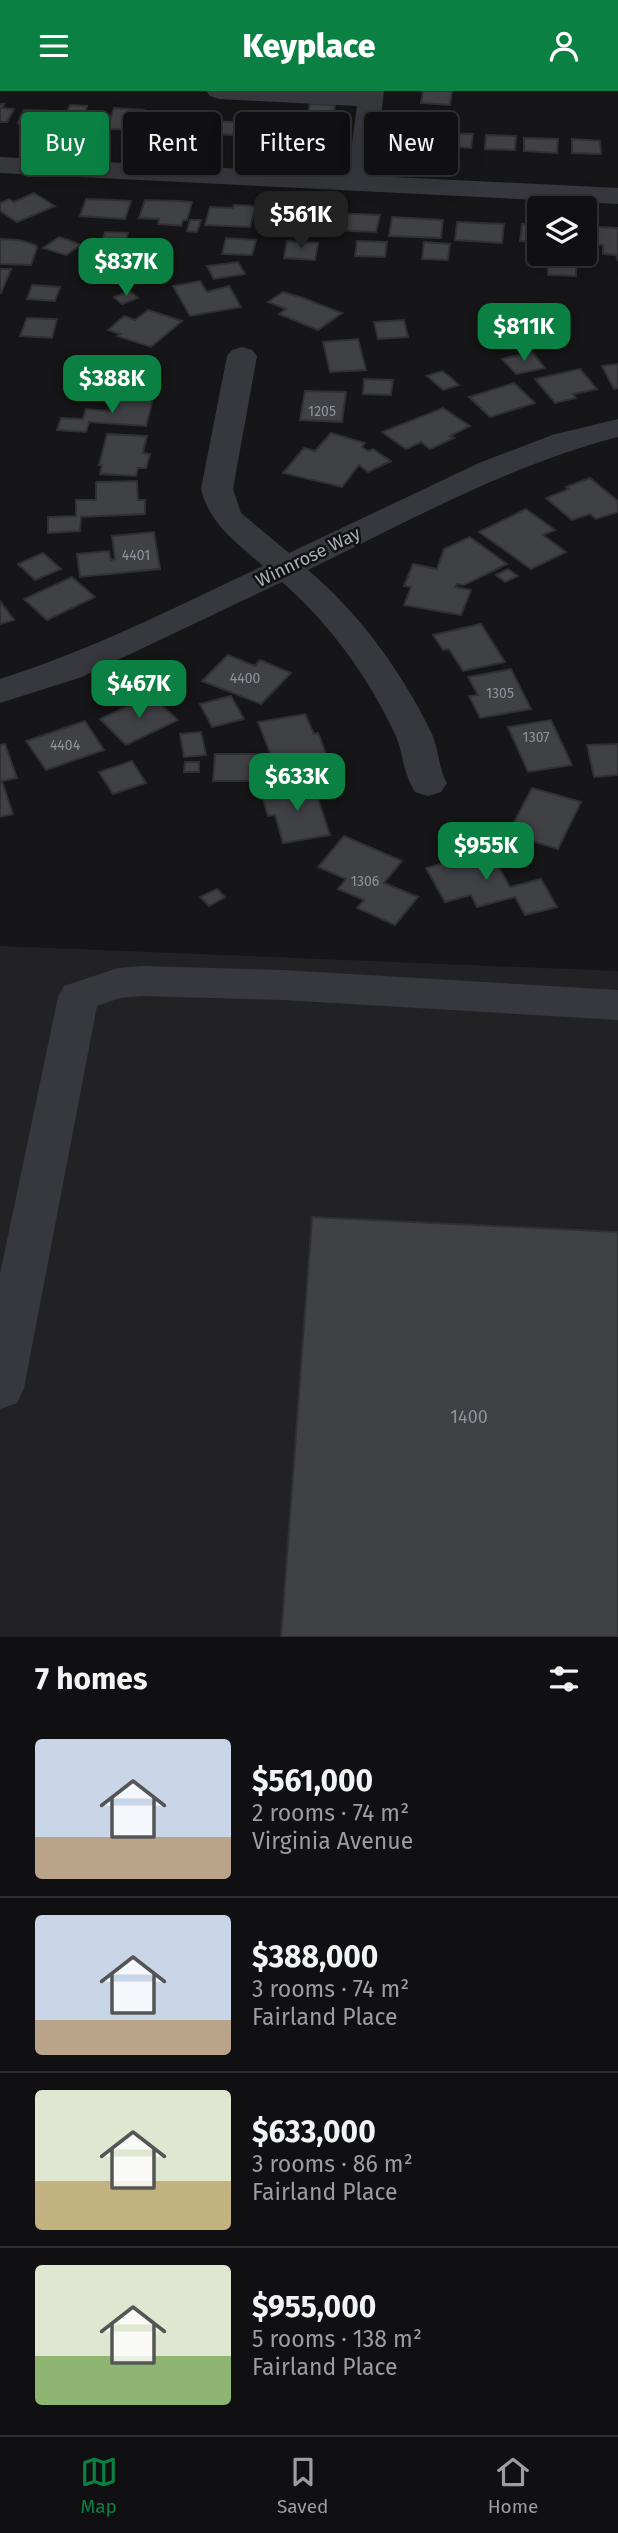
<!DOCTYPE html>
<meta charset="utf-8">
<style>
:root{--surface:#101012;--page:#19191b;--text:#f1f3f6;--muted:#9c9d9f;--line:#303032;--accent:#0b8043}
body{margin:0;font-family:"Fira Sans",sans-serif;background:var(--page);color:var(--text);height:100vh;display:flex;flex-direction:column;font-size:26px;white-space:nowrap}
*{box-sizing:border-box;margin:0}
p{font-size:23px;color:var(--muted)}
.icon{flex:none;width:38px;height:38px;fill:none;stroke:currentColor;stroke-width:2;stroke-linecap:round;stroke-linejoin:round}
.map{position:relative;height:1546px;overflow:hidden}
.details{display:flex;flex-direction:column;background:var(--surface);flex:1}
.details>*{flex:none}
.top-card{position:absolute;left:21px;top:21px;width:578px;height:63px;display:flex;gap:14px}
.tools{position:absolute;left:527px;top:105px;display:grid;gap:14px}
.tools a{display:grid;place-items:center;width:70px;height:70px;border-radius:7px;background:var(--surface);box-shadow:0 7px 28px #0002,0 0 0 2px var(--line);font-size:35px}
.price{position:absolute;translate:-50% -60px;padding:0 16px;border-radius:14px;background:var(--accent);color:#fff;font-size:23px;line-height:46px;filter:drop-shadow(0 2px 4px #0008)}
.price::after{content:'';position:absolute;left:50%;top:42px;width:21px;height:16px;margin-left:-10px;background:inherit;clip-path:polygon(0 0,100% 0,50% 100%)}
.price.current{background:#222;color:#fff}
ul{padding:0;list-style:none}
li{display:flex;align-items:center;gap:21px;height:175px;padding:0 35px}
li+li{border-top:2px solid var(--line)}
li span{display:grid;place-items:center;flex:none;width:196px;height:140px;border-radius:7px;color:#555}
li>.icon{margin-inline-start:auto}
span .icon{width:84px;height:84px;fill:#fffc;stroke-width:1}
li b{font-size:30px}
h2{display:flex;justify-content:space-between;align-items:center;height:84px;padding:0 35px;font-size:30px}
.pill{padding:0 24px;border-radius:7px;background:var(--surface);box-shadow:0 7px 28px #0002,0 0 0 2px var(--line);font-size:24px;line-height:63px}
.pill.current{background:var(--accent);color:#fff}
header{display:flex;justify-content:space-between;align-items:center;height:91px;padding:0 35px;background:var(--accent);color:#fff;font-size:32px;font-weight:800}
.tabs{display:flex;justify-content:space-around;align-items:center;height:98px;border-top:2px solid var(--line);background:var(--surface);font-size:19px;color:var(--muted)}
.tabs a{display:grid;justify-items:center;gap:4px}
.tabs .current{color:var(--accent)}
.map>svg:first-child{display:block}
.built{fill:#222225}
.building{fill:#404145;stroke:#303034;stroke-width:2}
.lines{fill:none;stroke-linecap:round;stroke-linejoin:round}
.minor{fill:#37383d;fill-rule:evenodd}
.labels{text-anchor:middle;stroke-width:5;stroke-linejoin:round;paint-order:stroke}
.number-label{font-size:14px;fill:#8e929b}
.street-label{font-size:18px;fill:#a8adb8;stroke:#111113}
.near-number-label{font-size:18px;fill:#8e929b}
</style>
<header><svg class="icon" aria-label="menu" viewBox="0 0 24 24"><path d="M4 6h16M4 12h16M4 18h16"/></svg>Keyplace<svg class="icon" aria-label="person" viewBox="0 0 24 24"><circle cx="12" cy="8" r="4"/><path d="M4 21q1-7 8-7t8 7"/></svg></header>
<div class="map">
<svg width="618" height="1546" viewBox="0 0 618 1546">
<rect width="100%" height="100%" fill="#161618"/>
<path class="built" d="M0,855L618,880V1546H0Z"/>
<g class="building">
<path d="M423,0H452L450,14L421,12Z"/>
<path d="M0,13H4L2,17L14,18L7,31H0Z"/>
<path d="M310,13L335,14L333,27L307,25Z"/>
<path d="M70,14L87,15L84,24H97L91,38L60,36Z"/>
<path d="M114,17L144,19L138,39L107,38Z"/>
<path d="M24,19L52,20L46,34L18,32Z"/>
<path d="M390,24L433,26L432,31L389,29Z"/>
<path d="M254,25L284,27L278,47L248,46Z"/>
<path d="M160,27H162L190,29L186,42L156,40Z"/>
<path d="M206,30L237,31L233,44L202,43Z"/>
<path d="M410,30L429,34L424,56L422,55L420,62L396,60L397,54H393L396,40H407Z"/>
<path d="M299,35L329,37L326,51L296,49Z"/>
<path d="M444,42L473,43L471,57L442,55Z"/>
<path d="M486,44L516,45L515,59L485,58Z"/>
<path d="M524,47L558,48L557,62L524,60Z"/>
<path d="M572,48L600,50L601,63L572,62Z"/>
<path d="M34,102L55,115L17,131L0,120V112L9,108L14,111Z"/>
<path d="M86,108L114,109L131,110L125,128L80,125Z"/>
<path d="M145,109L179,110L192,111L187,129H183L181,135L174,134L158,133L159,128L139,127Z"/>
<path d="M234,114L256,115L250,136L205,134L210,116L233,117Z"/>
<path d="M296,115L317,117L312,139L265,136L269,118L295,120Z"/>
<path d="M332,122L380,124L376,141L328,139Z"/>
<path d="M392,126L443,129L441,147L389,145Z"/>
<path d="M190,129H201L197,141L187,140Z"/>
<path d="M457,131L504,133L502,152L455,149Z"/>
<path d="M522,133L539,134V151L520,150Z"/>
<path d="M584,135L618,137V170L616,164L603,163V154L584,153Z"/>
<path d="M105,141L128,142L124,156L100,155Z"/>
<path d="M59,146L71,150L81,154L66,164L43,157Z"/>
<path d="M226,147L256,149L252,164L222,163Z"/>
<path d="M0,148L19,149L36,154L37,157L31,174L0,173Z"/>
<path d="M287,150L318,152L315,169L284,167Z"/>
<path d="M357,150L387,151L385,166L355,165Z"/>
<path d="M424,151L450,153L448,169L422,168Z"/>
<path d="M548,167L576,168V185L548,184Z"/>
<path d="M238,171L245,183L214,188L207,175Z"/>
<path d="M0,178H11L1,202H0Z"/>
<path d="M200,190L207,201L229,195L241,216L190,225L173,195Z"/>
<path d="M32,194L60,196L55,210L27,208Z"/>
<path d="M130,200L138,207L122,213L114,206Z"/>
<path d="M283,201L303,207L342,222L318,239L279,223L286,218L268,211Z"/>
<path d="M148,219L182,230L151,256L117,245L120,243L108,239L124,225L135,229Z"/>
<path d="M27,227L57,228L52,247L20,245Z"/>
<path d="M404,229L408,246L378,248L374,231Z"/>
<path d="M358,248L366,279L330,281L323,251Z"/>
<path d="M532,261L545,277L516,283L502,268Z"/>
<path d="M118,265L155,267L147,296L138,295L136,304L92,302L100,276L115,277Z"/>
<path d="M618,273V297L614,298L602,275Z"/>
<path d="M580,278L597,298L573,303L576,307L555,312L535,288Z"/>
<path d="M442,280L449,285L459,294L443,299L427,285Z"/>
<path d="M364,288L393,289L391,304L363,303Z"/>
<path d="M514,292L535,312L490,326L469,306Z"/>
<path d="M305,300L346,301L342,331L300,329Z"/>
<path d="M114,306L153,308L146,335L89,331L86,341L57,339L61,327L83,328L86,318L109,320Z"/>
<path d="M443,317L470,335L450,345L454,347L430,358L421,351L406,358L382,341Z"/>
<path d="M331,342L365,352L362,356L368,360L373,358L391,370L368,381L359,374L342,396L283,382L304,357L315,360Z"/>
<path d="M107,343L147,345L143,362L150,363L146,377H138L136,385L100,383L102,374H99Z"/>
<path d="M590,387L618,410V421L596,428L590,423L572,429L546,407L569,398L566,396Z"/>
<path d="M137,390L138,409H145V423L81,426L80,440L48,442V426L76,425V409H96V391Z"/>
<path d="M526,418L555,439L543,444L566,461L531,478L479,441Z"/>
<path d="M154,441L160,478L80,486L77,463L109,460L111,469L115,468L112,445Z"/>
<path d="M470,446L507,473L464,494L457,493L455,496L471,499L461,524L404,514L411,496L404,495L413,473L437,478L444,458Z"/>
<path d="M43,462L61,478L35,489L18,473Z"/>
<path d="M508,478L518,485L505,491L496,484Z"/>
<path d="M72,486L95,506L47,529L24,508Z"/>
<path d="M0,510L14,529L0,533Z"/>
<path d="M481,533L505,571L463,580L449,558L443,559L433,544Z"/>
<path d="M228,564L255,575L260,569L291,582L261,613L202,590Z"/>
<path d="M511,578L531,618L480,627L469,605L478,604L468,586Z"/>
<path d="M151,604L178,629L126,654L100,628Z"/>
<path d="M231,605L244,628L212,636L200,613Z"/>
<path d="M305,623L314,643L318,642L328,668L276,677L258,631Z"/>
<path d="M551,629L572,674L528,681L508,636Z"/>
<path d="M85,630L104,659L46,679L26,650Z"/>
<path d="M201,641L206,664L184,666L180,643Z"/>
<path d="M5,653L17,687L2,690L13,723L0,726V654Z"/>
<path d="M618,653V684L594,686L587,654Z"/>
<path d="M215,663H257L256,690H213Z"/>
<path d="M132,670L146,692L113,703L99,681Z"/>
<path d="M185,671H199V681H184Z"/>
<path d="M313,693L330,744L283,752L275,724L268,725L261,701Z"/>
<path d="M532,697L581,711L558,758L508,743Z"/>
<path d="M344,745L402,770L384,792L418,806L395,834L357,817L364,809L338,798L346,788L318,776Z"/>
<path d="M487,755L510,796L541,788L557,816L525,824L515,806L477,816L471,804L445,811L426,777L451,770L448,764Z"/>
<path d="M217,798L225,806L209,815L200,806Z"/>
<path d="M312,1126L618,1141V1546H281Z"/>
</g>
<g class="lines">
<g class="minor">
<path d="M206,0H384L374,85L618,97V113L0,82V66L348,83L357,15L219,8L210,5Z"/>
<path d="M242,256L252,259L257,265L233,398L241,422L289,462L479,372L552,344L618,328V346C509,374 409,430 308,479C359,522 402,581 431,641C439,657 438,676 447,692L441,701L428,705L415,701C401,678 404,661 394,641C367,584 329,532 282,491L82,586L0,612V588C92,559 176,516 263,475C236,451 210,434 201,398L227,265L232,259Z"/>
<path d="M142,875L283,879L618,899V929L283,909L142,905L120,907L97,915L24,1297L17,1312L0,1318V1183L58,906L64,895L118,877Z"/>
</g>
</g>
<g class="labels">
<g class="number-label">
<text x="322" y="325">1205</text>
<text x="136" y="469">4401</text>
<text x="245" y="592">4400</text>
<text x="500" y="607">1305</text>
<text x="536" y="651">1307</text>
<text x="65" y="659">4404</text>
<text x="365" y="795">1306</text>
</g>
<g class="street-label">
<text transform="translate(308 466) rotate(-26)" y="6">Winnrose Way</text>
</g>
<g class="near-number-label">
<text x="469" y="1332">1400</text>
</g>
</g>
</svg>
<div class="tools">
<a><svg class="icon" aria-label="layers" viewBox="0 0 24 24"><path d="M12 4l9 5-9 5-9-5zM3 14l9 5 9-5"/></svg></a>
</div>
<b class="price current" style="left:301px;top:160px">$561K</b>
<b class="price" style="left:126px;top:207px">$837K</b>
<b class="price" style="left:524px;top:272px">$811K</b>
<b class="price" style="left:112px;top:324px">$388K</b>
<b class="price" style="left:139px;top:629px">$467K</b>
<b class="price" style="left:297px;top:722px">$633K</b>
<b class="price" style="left:486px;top:791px">$955K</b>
<div class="top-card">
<a class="pill current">Buy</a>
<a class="pill">Rent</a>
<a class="pill">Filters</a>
<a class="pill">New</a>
</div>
</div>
<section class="details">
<h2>7 homes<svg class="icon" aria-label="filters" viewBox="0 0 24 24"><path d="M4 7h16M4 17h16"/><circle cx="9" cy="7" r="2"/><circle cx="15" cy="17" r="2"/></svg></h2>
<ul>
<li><span style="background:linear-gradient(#c9d6e8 70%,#b9a48a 0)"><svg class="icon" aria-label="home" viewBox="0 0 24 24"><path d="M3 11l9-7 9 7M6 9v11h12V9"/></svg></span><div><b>$561,000</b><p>2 rooms · 74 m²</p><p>Virginia Avenue</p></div></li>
<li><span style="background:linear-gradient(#c9d6e8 75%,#b9a48a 0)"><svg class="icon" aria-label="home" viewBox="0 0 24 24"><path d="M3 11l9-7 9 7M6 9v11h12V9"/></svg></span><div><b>$388,000</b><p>3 rooms · 74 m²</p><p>Fairland Place</p></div></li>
<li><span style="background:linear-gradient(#dfe7d0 65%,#c2b280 0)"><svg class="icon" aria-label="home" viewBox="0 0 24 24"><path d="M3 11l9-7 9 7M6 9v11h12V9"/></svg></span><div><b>$633,000</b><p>3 rooms · 86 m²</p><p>Fairland Place</p></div></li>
<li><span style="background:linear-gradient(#dfe7d0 65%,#8fb573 0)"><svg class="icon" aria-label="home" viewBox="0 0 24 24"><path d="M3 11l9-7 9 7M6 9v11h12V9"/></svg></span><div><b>$955,000</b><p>5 rooms · 138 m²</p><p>Fairland Place</p></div></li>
</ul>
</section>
<nav class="tabs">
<a class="current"><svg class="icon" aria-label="map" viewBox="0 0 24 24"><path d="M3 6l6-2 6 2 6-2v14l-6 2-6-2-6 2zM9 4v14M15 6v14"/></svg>Map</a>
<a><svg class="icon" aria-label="saved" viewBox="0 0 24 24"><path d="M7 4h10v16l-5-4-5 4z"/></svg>Saved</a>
<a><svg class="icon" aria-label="home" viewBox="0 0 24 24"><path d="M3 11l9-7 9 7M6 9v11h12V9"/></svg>Home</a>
</nav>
